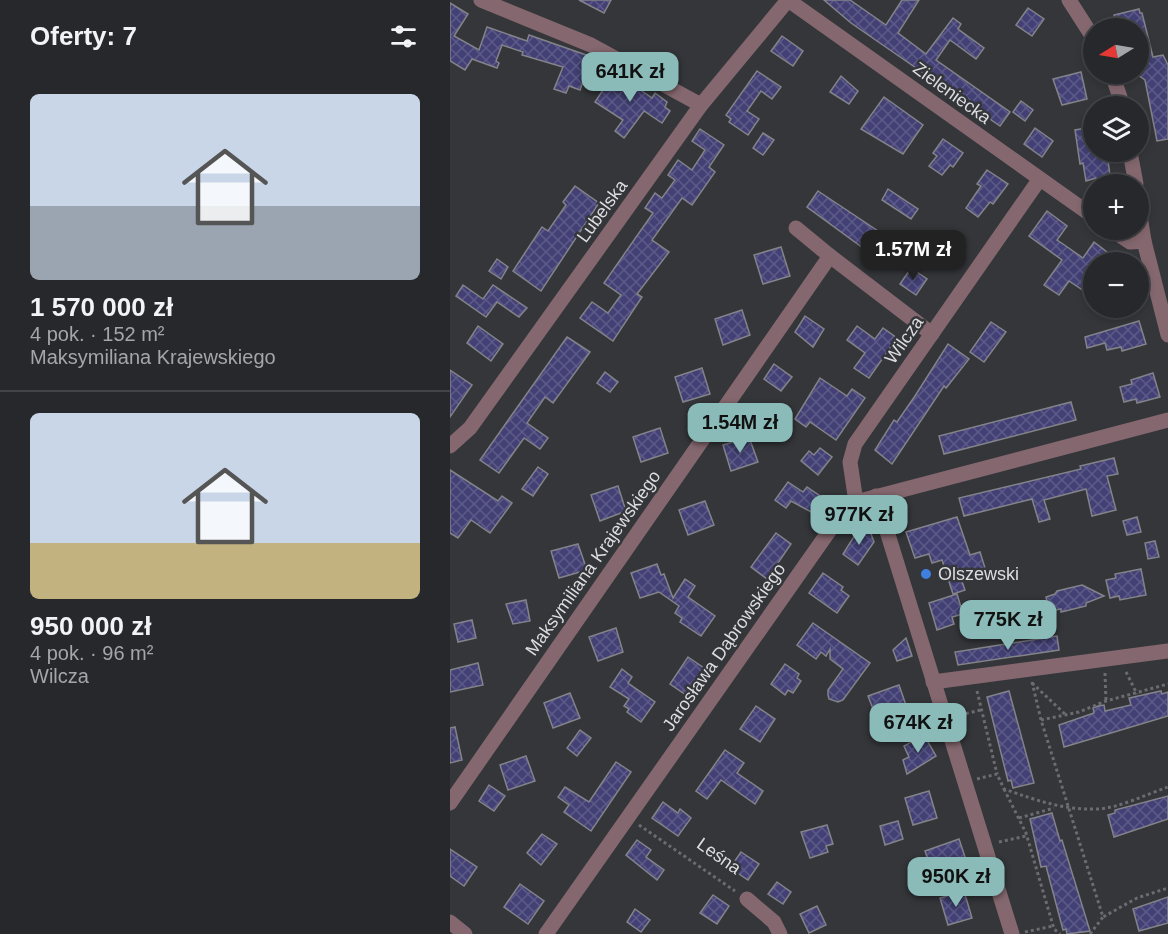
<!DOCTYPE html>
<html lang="pl">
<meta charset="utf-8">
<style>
:root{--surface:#27282c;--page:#2f3034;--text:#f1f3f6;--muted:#a4a6a9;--line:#434448;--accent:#8bbbb9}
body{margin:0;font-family:Arial,sans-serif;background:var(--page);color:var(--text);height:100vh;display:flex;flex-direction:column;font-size:22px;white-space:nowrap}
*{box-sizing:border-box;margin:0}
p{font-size:20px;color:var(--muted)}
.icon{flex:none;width:33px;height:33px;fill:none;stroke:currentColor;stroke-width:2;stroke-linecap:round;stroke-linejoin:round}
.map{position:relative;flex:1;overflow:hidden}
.drawer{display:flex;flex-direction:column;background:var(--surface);width:450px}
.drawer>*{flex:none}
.needle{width:39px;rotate:259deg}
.fabs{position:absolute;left:633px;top:18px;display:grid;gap:12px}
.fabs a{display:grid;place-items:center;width:66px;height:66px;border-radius:50%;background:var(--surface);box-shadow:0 3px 9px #0003,0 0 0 2px var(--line);font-size:30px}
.price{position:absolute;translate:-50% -51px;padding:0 14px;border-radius:12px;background:var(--accent);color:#111;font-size:20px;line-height:39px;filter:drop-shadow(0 2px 3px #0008)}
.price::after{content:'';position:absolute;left:50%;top:36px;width:18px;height:14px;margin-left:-9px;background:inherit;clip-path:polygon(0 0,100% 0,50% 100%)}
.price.active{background:#222;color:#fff}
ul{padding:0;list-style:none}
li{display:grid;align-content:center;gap:12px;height:318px;padding:0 30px}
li+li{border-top:2px solid var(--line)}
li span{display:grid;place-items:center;height:186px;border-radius:9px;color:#555}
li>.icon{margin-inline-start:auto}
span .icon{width:108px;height:108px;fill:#fffc;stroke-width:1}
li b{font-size:26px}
h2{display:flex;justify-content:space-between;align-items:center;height:72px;padding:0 30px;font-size:26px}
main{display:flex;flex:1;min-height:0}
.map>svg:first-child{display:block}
.building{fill:url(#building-cross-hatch);stroke:#838389;stroke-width:1.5}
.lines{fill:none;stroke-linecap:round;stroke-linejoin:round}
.path{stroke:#6b6c70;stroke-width:3;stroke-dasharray:3 3;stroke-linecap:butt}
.minor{stroke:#85686f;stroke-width:15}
.shop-dot{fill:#3f7fe0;stroke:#34363a;stroke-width:2}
.labels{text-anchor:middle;stroke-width:5;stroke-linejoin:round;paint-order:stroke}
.street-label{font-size:18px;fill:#dcdde0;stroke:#34363a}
.poi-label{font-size:18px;fill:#dcdde0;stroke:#34363a;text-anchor:start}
</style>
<main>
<section class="drawer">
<h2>Oferty: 7<svg class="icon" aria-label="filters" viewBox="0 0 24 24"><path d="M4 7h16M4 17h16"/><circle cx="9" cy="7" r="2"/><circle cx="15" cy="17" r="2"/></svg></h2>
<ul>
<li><span style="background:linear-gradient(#c9d6e8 60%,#9aa5b1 0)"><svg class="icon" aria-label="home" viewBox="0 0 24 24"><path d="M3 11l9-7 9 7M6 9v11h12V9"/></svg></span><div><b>1 570 000 zł</b><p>4 pok. · 152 m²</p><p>Maksymiliana Krajewskiego</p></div></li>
<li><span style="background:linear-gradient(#c9d6e8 70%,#c2b280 0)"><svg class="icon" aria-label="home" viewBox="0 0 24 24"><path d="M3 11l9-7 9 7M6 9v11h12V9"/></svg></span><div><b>950 000 zł</b><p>4 pok. · 96 m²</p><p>Wilcza</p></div></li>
</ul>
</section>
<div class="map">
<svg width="718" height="934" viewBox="0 0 718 934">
<defs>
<pattern id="building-cross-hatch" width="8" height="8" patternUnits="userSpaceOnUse" patternTransform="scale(1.5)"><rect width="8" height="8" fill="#424074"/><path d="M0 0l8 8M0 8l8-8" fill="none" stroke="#5d5b88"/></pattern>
</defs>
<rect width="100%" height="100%" fill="#34363a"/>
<g class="building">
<path d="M129,0H161L154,13Z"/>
<path d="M374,0H400L436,25L452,0H469L448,33L476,54L503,18L511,24L508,29L534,48L526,59L500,40L486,60L560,112L550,126L401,23Z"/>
<path d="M0,3L18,14L4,36L29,50L37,27L77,41L79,35L142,57L130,90L119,86L116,93L104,89L113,67L72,55L73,52L52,45L46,61L49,63L47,68L22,59L15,70L0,61Z"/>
<path d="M578,8L594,19L582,36L566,25Z"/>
<path d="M689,9L690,13H692L703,57L713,55L718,65V139L707,141L695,80L688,75V28H667L664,15Z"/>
<path d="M332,36L353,51L343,66L321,51Z"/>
<path d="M307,71L331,87L322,99L311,91L297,111L309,119L298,135L279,122L281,119L276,115Z"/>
<path d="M165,72L202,98L205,93L217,102L215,107L220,111L212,123L194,111L174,138L165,131L173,120L145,102Z"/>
<path d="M631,72L637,99L612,105L603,79Z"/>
<path d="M391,76L408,91L399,104L380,92Z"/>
<path d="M434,97L473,125L453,154L411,129Z"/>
<path d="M571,101L583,110L575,121L563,112Z"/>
<path d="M644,127V152H657L661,184H647L646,178L636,181L633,163L630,164L625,130Z"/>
<path d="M585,128L603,141L592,157L574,144Z"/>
<path d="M250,129L274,145L259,167L265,172L242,205L232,198L202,240L219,252L187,294L192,297L163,341L130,318L142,302L158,313L171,295L154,283L203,213L195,208L205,193L212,198L225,180L218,175L228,160L242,170L255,150L242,141Z"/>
<path d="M313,133L324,140L313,155L303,148Z"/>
<path d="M493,139L513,153L503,167L500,165L492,175L479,166L487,156L483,153Z"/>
<path d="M537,170L558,184L543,204L540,202L528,217L516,208L531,186L527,184Z"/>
<path d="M125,186L149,203L91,291L63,271L92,227L98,231L116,205L113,202Z"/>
<path d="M438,189L468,209L461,219L432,200Z"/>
<path d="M368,191L440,239L431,253L428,251L424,256L357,207Z"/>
<path d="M597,211L617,226L607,240L613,244L633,258L644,242L670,262H644V277L634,291L619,281L609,295L594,285L612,260L579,236Z"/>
<path d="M331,247L340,276L313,284L304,255Z"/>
<path d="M47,259L58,267L51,279L39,271Z"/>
<path d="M461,268L477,279L466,295L450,284Z"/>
<path d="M13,285L33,299L43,285L77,308L69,317L47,302L36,317L6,296Z"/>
<path d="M292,310L300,335L273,345L265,319Z"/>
<path d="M355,316L374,329L363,347L345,332Z"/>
<path d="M689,321L696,344L672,351L671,347L657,350L655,343L637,348L635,337Z"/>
<path d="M541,322L556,332L534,362L520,352Z"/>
<path d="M28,326L53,344L41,361L17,343Z"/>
<path d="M407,326L425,339L433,328L447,338L419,378L404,368L415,353L397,340Z"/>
<path d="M117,337L140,352L103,403L95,397L77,423L98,438L90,449L74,438L49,473L30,460Z"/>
<path d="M498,344L519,359L496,388L494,386L442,464L425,450L444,420L447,422L465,396Z"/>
<path d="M324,364L342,377L331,391L314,379Z"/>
<path d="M252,368L260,394L233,402L225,377Z"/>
<path d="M0,370L22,385L0,417Z"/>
<path d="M155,372L168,382L160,392L147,383Z"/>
<path d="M703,373L710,397L687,403L686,399L674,402L670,387L682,384L681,380Z"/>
<path d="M370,378L397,396L402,389L415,398L386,440L360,422L356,427L345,419Z"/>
<path d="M621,402L626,420L494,454L489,436Z"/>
<path d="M210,428L218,453L191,462L183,437Z"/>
<path d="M299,437L308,462L281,471L273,445Z"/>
<path d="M370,448L382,457L368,475L351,461L359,451L364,455Z"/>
<path d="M664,458L668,474L657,476L666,510L642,516L636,489L594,500L600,519L589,522L582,499L514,516L509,498L631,469L630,466Z"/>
<path d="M88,467L98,474L83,496L72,489Z"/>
<path d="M0,470L48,501L52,496L62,503L40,533L21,520L8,538L0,533Z"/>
<path d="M338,482L353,492L357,487L373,498L363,513L341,501L336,508L325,500Z"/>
<path d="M168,486L176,511L150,521L141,495Z"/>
<path d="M255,501L264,525L238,535L229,510Z"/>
<path d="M507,517L520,555L530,552L535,568L510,576L515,590L503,594L492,560L482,563L479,554L465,558L456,532Z"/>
<path d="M687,517L691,532L677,535L673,521Z"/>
<path d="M410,527L420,531L424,542L408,565L393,554Z"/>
<path d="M326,533L341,544L317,579L301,567Z"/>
<path d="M705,541L709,557L698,559L695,543Z"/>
<path d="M128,544L137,570L109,578L101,551Z"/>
<path d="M207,564L211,575L214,574L223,598L235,579L245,586L238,597L265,616L251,636L230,622L232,618L225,613L229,606L209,592L190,598L181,573Z"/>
<path d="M691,569L696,595L670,600L669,596L660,598L656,580L666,578L665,574Z"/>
<path d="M373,573L393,587L391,590L399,596L387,613L359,593Z"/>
<path d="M632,585L654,596L636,603V606L611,612V609L599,611L596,597L605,594L607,591Z"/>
<path d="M507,594L513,614L502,617L504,624L487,630L479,603Z"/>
<path d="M76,600L80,621L63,624L56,604Z"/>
<path d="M22,620L26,638L8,642L4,624Z"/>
<path d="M363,623L420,663L393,700L388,702L379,699L378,695V690L393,669L380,659V649L376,656L371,652L366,659L347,645Z"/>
<path d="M166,628L173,652L148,661L139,637Z"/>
<path d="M607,636L609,650L508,665L505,652Z"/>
<path d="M456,638L462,656L447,661L443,650Z"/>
<path d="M238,657L254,668L236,695L220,684Z"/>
<path d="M28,663L33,685L0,692V670Z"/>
<path d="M335,664L349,674L347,678L351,681L343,693L338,690L335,695L321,684Z"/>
<path d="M172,669L182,677L178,683L205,702L191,722L177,712L179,709L174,706L179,699L160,687Z"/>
<path d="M449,685L458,711L431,721L429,713L426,714L423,709L418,696Z"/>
<path d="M559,691L584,783L563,788L561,780L558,781L537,697Z"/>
<path d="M711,691L712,694L718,692V716L614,747L609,725L644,713L643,708L648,706L654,705L655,711L681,705L679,698Z"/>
<path d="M120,693L130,718L103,728L94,703Z"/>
<path d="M306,706L325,719L310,742L290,729Z"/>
<path d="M5,727L12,760L0,763V728Z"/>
<path d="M130,730L141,738L127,756L117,748Z"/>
<path d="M474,735L486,756L457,774L453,760L459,757L454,746Z"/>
<path d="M275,750L294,763L287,773L313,791L305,804L271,780L257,799L246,791Z"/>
<path d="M76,756L85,781L58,790L50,765Z"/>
<path d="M166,762L181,772L141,831L114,812L119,805L108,797L115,787L139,802Z"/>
<path d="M39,785L55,796L44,811L29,801Z"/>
<path d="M479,791L487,818L463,825L455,798Z"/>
<path d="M718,796V819L664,837L658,815L665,813V810Z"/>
<path d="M213,802L228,813L230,809L241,818L228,836L202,818Z"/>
<path d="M602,813L610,841L612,840L640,931L617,934L616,929L613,930L596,866L591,867L580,819Z"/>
<path d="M448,821L453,839L435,845L430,826Z"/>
<path d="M377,825L383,844L376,846L378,852L360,858L351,832Z"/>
<path d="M92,834L107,844L91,865L77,853Z"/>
<path d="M509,839L517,863L483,874L475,851Z"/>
<path d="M187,840L201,850L196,857L214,870L207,880L176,855Z"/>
<path d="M0,849L27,867L14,886L0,876Z"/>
<path d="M291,852L309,864L298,880L280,868Z"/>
<path d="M327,882L341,892L333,904L318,894Z"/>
<path d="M70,884L94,901L78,924L54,907Z"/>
<path d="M514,891L522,918L498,925L490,898Z"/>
<path d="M263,895L279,906L267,924L250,913Z"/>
<path d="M718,897V923L689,931L683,909Z"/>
<path d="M367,906L376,925L359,933L350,914Z"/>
<path d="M185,909L200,920L191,932L177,922Z"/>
</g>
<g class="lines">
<g class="path">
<path d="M676,672L687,694"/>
<path d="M655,673L656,701"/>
<path d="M582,682L591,720L653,917L687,898L718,888"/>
<path d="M582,683L616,715"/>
<path d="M527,691L547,774"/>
<path d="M510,715L531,710"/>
<path d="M591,720L629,712L656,701L718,684"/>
<path d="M527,779L547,774L554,789C586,800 612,810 646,809C667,809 697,794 718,787"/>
<path d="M554,789L576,833L604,929L610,934"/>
<path d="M569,818L604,808"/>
<path d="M189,825L285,891"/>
<path d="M549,842L576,836"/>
<path d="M575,932L603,926"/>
<path d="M640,934L653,917"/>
</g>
<g class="minor">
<path d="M31,0L141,45L251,105"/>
<path d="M338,0L644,217"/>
<path d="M619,0L644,39"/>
<path d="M662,74L673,106"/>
<path d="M680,152L686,184"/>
<path d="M688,203L694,241L718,335"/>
<path d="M346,228L380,256"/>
<path d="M662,230L680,242L694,241"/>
<path d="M0,446L20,428L251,105L338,0"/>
<path d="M426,496L562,934"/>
<path d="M406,502L400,462L405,444L589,180"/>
<path d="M483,682L718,651"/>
<path d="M0,803L380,256L482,334"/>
<path d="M297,899L324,922L330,934"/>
<path d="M0,922L15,934"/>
<path d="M96,934L389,517L406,502L718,420"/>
</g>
</g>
<circle class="shop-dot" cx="476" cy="574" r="6"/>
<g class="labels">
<g class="street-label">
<text transform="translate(502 93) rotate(36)" y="6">Zieleniecka</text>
<text transform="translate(152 211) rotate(-54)" y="6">Lubelska</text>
<text transform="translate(454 340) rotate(-55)" y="6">Wilcza</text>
<text transform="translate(143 563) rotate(-55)" y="6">Maksymiliana Krajewskiego</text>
<text transform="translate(274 647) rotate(-55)" y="6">Jarosława Dąbrowskiego</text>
<text transform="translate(269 856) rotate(35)" y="6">Leśna</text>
</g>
<g class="poi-label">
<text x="488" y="580">Olszewski</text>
</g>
</g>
</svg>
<div class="fabs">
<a><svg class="needle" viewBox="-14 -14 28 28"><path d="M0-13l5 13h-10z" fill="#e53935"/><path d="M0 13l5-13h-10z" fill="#a4a6a9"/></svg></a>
<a><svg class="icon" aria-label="layers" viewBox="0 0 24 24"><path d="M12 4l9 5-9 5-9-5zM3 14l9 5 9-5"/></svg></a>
<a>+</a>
<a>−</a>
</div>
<b class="price" style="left:180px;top:103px">641K zł</b>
<b class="price active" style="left:463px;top:281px">1.57M zł</b>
<b class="price" style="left:290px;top:454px">1.54M zł</b>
<b class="price" style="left:409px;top:546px">977K zł</b>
<b class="price" style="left:558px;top:651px">775K zł</b>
<b class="price" style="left:468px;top:754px">674K zł</b>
<b class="price" style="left:506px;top:908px">950K zł</b>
</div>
</main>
